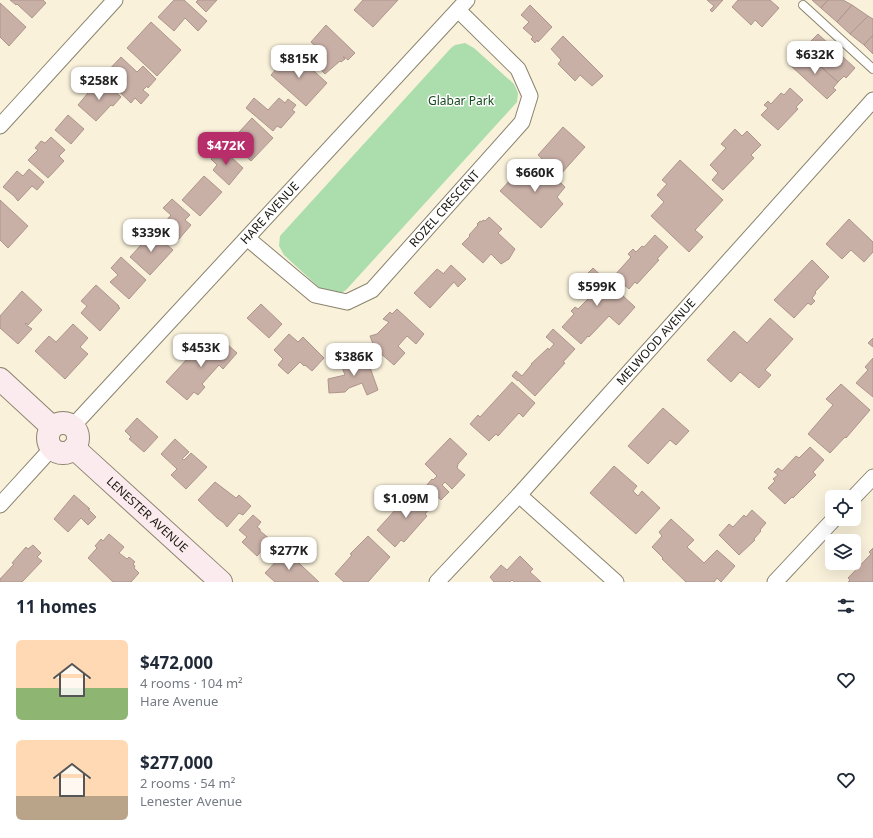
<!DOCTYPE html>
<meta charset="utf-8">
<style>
:root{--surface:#fff;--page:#f6f6f7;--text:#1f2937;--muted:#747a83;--accent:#b72e6b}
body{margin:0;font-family:"Noto Sans",sans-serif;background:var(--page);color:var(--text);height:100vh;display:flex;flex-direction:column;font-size:15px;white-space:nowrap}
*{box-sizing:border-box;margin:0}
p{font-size:13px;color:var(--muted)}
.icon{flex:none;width:22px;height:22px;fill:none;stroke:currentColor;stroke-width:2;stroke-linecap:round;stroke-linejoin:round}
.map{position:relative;height:582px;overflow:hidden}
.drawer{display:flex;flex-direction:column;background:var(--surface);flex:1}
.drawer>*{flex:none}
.tools{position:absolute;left:825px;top:490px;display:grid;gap:8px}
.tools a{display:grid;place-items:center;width:36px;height:36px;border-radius:6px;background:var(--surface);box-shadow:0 4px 16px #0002;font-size:20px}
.price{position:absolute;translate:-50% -34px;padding:0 9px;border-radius:8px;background:#fff;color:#222;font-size:13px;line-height:26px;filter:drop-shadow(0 1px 2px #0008)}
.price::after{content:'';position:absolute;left:50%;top:24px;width:12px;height:9px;margin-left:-6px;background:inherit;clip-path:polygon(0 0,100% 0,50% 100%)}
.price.selected{background:var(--accent);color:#fff}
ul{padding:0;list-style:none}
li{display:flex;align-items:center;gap:12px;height:100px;padding:0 16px}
li span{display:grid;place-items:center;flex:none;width:112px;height:80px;border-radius:6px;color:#555}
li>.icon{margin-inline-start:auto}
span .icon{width:48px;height:48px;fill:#fffc;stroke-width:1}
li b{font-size:17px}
h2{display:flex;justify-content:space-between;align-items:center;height:48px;padding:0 16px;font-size:17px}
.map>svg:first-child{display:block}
.green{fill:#abddad}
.building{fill:#c9b0a7;stroke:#ad958c}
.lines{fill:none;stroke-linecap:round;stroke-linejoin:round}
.lane-casing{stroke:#8a836e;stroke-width:10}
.street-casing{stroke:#8a836e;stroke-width:17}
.secondary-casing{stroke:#8a836e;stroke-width:24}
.lane{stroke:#fff;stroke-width:8}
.street{stroke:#fff;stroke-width:15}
.secondary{stroke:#fcebee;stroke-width:22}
.labels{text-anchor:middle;stroke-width:3;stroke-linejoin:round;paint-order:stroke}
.park-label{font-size:12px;fill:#164b1d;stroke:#fff}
.street-label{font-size:12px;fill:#18160e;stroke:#fff}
</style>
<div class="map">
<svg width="873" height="582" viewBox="0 0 873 582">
<rect width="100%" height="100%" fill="#f9f1da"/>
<path class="green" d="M465,43L474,48L514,84L518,93L517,102L346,290L338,295L323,291L284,255L279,246L280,236L451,48L455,45Z"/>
<g class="building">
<path d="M10,0H43L46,3L32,18L17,4L16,5Z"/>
<path d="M174,0H184L207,21L198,31L185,18L174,31L158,17Z"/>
<path d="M198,0H217L206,12L196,2Z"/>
<path d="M363,0H398L373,27L354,10Z"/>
<path d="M707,0H723L712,12L710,10L714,6Z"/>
<path d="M738,0H770L779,8L762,27L755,20L751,25L732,7Z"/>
<path d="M812,0H828L821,8Z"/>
<path d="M828,0H843L852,5L837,22L821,8Z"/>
<path d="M0,3L26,27L9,46L0,37Z"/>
<path d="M530,5L552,27L538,42L537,40L535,43L531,39L533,37L523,28L529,22L521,15Z"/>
<path d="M852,5L868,16L850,34L837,22Z"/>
<path d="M868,16L873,19V35L864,45L850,34Z"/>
<path d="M151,22L181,50L157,76L127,48Z"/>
<path d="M326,25L355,53L348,60L344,57H343L345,59L341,62L340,61L325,74L313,62L322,52L311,42Z"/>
<path d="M818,34L855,68L846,78L844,76L838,82L805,53L812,46L809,43Z"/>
<path d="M873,35V54L864,45Z"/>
<path d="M563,36L603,76L592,86L580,75L575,81L558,64L561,60L551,49Z"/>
<path d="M292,51L327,83L306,106L271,75Z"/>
<path d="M805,53L838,82L833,88L836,90L827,99L790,65L798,55L801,57Z"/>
<path d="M121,57L137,72L143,66L156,79L148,88L147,86L143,90L149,95L141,104L135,98L131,103L103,76Z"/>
<path d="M106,83L121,97L113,106L111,105L96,121L78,105L93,87L98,92Z"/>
<path d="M790,88L803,100L796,107L798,109L778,130L761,115L768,108L764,105L768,101L771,104L781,93L784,95Z"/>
<path d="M254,98L268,110L279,98L285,103L288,99L296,105L292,110L295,112L281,128L277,126L273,131L246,108Z"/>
<path d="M68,115L84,129L71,144L55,130Z"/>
<path d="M252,118L273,138L251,161L230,142Z"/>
<path d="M563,127L585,147L560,175L538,155Z"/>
<path d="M735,129L742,136L747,131L761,145L751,155L754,158L723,190L712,180L718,173L710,165L726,148L721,144Z"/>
<path d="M51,137L65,150L59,156L64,161L48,178L28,160L38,150L35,148L41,141L45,143Z"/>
<path d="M221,148L243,168L229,185L213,170L217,165L211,159Z"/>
<path d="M535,159L565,187L557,197L563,204L541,228L500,191L515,175L519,180L528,170L526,168Z"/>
<path d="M680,160L723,200L695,230L703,237L689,252L651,216L664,202L657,195L667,184L662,180Z"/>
<path d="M29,169L44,182L37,190L32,186L18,201L14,196L3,187L17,171L23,176Z"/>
<path d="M204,176L222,192L200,216L182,200Z"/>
<path d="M172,199L190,215L185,220L191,225L178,240L162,226L171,215L163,208Z"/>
<path d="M0,200L28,226L8,248L0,240Z"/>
<path d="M489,217L502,229L498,233L515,249L509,259L501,264L491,254L483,263L462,244L470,236L469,235L478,225L477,224L480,221L482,222L483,220L485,221Z"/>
<path d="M849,219L873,242V252L864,262L851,250L842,259L826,244Z"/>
<path d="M151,231L173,250L150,275L130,257L141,245L140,243Z"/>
<path d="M655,235L668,247L657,259L659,260L637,284L635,282L629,289L614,276L631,257L628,254L633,249L636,252L642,246L644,247Z"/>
<path d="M121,257L146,280L129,299L110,282L118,275L111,268Z"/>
<path d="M812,260L829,277L815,292L816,293L812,298L815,301L811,305L808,303L794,318L774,300Z"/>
<path d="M451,265L466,279L458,287L454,282L430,308L414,293L437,269L444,274V273Z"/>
<path d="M593,268L635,307L619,325L609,316L589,337L588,336L581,344L562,327L574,314L571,311L575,307L578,309L589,298L583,292L584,277Z"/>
<path d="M96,285L119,306L118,307L120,308L100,331L81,313L87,306L81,301Z"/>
<path d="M22,291L42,310L28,325L26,323L25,324L32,329L18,344L0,328V316Z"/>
<path d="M261,304L282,324L269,338L247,318Z"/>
<path d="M397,309L424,334L416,344L407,336L398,346L405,353L394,365L379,352L377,354L370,336L377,334L389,322L383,319L390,312L392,314Z"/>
<path d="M770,318L793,339L765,370L771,375L759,388L740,372L731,382L707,360L734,331L747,343Z"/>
<path d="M73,324L88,338L80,347L88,354L65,379L35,351L49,336L56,342Z"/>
<path d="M553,329L575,349L563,362L565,363L535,396L518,380V381L512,376L516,371L522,376L532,364H531L548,348L549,350L554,344L546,337Z"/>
<path d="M289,334L298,342L303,337L324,358L312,371L305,365L304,366L300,362L288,374L278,365L283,359L274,350Z"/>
<path d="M219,337L237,353L223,369L219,365L202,384L205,387L198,395L194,392L187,400L166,382L188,358L189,359L202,346L207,351Z"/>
<path d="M873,338V347L868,343Z"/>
<path d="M367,355L369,359H367L378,390L367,395L362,383L349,388L345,392L329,393L328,379L345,375L342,367L351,364L350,361Z"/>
<path d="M873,358V397L856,383L868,370L865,367Z"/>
<path d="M512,382L535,403L523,417L519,413L498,436L496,434L489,441L470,424L478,415L480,417Z"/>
<path d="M841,384L870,410L846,438L845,437L830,453L808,434L833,405L826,399Z"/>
<path d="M663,408L689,431L676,445L670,440L648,464L628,446Z"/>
<path d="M137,418L158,437L144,452L129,439L131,437L125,431Z"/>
<path d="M450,438L467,454L458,464L457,468L465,475L452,489L445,482L442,485L449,492L441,500L426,486L432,479L433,480L437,476L425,464Z"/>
<path d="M175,439L189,452L182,459L184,460L191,453L207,467L186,489L171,475L177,469L161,454Z"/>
<path d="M810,447L824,460L813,472L816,475L793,498L792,497L785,504L768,488L775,481L773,479L778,475L774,472L778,468L782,471L796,456L799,458Z"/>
<path d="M614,466L637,486L633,491L638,496L642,491L660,508L636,534L590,493Z"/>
<path d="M215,482L236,498L239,495L251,506L243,515L239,513L227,527L224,523L217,518L198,500Z"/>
<path d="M422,490L435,503L425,514L427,516L404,542L401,540L395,547L377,530L407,497L411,501Z"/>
<path d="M74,495L90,509H88L96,517L88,525L81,518L68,532L54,519Z"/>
<path d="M752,510L766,523L760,530L761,531L754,539L755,540L739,555L719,535L729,524L733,527L744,515L746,517Z"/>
<path d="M253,515L261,522L257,527L260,529V531L271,540L257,556L242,542L247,537L239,530Z"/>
<path d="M671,519L694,540L687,547L704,563L717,550L735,566L721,582L717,578L714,582H686L662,559L663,558L652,547L662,536L659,532Z"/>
<path d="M109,534L124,547L119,553L127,559L129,557L135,562L133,564L135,566L134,568L139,573L131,582H113L88,558L97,548L95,546L101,539L103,541Z"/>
<path d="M368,536L390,557L368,582H344L335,574L352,555L350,554Z"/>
<path d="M33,545L41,553L37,557L42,561L22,582H0V579L14,564L12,563L26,547L28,549Z"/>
<path d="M873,548V582H848L850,580L848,578L871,554L869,552Z"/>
<path d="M286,551L319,582H275L265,573Z"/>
<path d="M520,556L533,569L530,572L541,582H514L512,580L510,582H494L490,577L501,565L507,570Z"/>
</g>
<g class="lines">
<defs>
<path id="lane" d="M803,5L873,69"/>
<g id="street">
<path d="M0,126L115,0"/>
<path id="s1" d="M247,238L315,295L347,302L372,290L522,122L530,96L518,69L458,10"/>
<path id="s2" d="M73,426L467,0"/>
<path d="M519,495L616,582"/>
<path d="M854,497L873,477"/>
<path d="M0,505L52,448"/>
<path id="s3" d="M437,582L519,495L873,100"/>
<path d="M775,582L834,519"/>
</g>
<g id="secondary">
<path d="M0,379L52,427"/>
<circle cx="63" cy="438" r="15"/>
<path id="s4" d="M74,448L221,582"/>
</g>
</defs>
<use href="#lane" class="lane-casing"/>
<use href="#street" class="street-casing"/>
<use href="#secondary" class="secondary-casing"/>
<use href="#lane" class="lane"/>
<use href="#street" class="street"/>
<use href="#secondary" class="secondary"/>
</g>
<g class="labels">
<g class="park-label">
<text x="461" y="105">Glabar Park</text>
</g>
<g class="street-label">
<text dy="4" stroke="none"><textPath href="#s1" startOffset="258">ROZEL CRESCENT</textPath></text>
<text dy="4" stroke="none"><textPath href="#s2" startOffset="290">HARE AVENUE</textPath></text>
<text dy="4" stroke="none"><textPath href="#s3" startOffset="325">MELWOOD AVENUE</textPath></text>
<text dy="4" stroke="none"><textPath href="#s4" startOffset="99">LENESTER AVENUE</textPath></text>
</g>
</g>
</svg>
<div class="tools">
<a><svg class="icon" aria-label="locate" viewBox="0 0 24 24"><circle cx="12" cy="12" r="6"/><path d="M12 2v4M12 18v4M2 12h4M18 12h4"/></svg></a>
<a><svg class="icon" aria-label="layers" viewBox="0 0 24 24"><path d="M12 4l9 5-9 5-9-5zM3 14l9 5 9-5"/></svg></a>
</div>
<b class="price" style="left:815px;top:75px">$632K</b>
<b class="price" style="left:299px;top:79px">$815K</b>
<b class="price" style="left:99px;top:101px">$258K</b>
<b class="price selected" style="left:226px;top:166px">$472K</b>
<b class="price" style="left:535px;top:193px">$660K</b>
<b class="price" style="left:151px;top:253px">$339K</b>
<b class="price" style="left:597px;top:307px">$599K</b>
<b class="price" style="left:201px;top:368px">$453K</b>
<b class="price" style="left:354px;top:377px">$386K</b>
<b class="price" style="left:406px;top:519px">$1.09M</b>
<b class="price" style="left:289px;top:571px">$277K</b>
</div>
<section class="drawer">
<h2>11 homes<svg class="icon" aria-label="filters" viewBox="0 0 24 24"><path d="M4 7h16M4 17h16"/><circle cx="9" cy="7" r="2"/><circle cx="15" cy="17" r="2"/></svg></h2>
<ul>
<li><span style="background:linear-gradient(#ffd9b3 60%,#8fb573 0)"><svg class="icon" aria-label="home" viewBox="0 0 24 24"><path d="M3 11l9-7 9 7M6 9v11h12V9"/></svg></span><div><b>$472,000</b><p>4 rooms · 104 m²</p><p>Hare Avenue</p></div><svg class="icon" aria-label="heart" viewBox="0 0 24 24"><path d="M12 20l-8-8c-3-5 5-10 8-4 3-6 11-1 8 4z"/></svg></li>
<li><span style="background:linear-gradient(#ffd9b3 70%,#b9a48a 0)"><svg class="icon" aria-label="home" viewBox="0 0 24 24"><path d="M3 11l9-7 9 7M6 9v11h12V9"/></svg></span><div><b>$277,000</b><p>2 rooms · 54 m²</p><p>Lenester Avenue</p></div><svg class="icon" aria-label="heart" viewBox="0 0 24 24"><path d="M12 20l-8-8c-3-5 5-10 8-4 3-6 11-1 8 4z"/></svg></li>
</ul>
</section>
